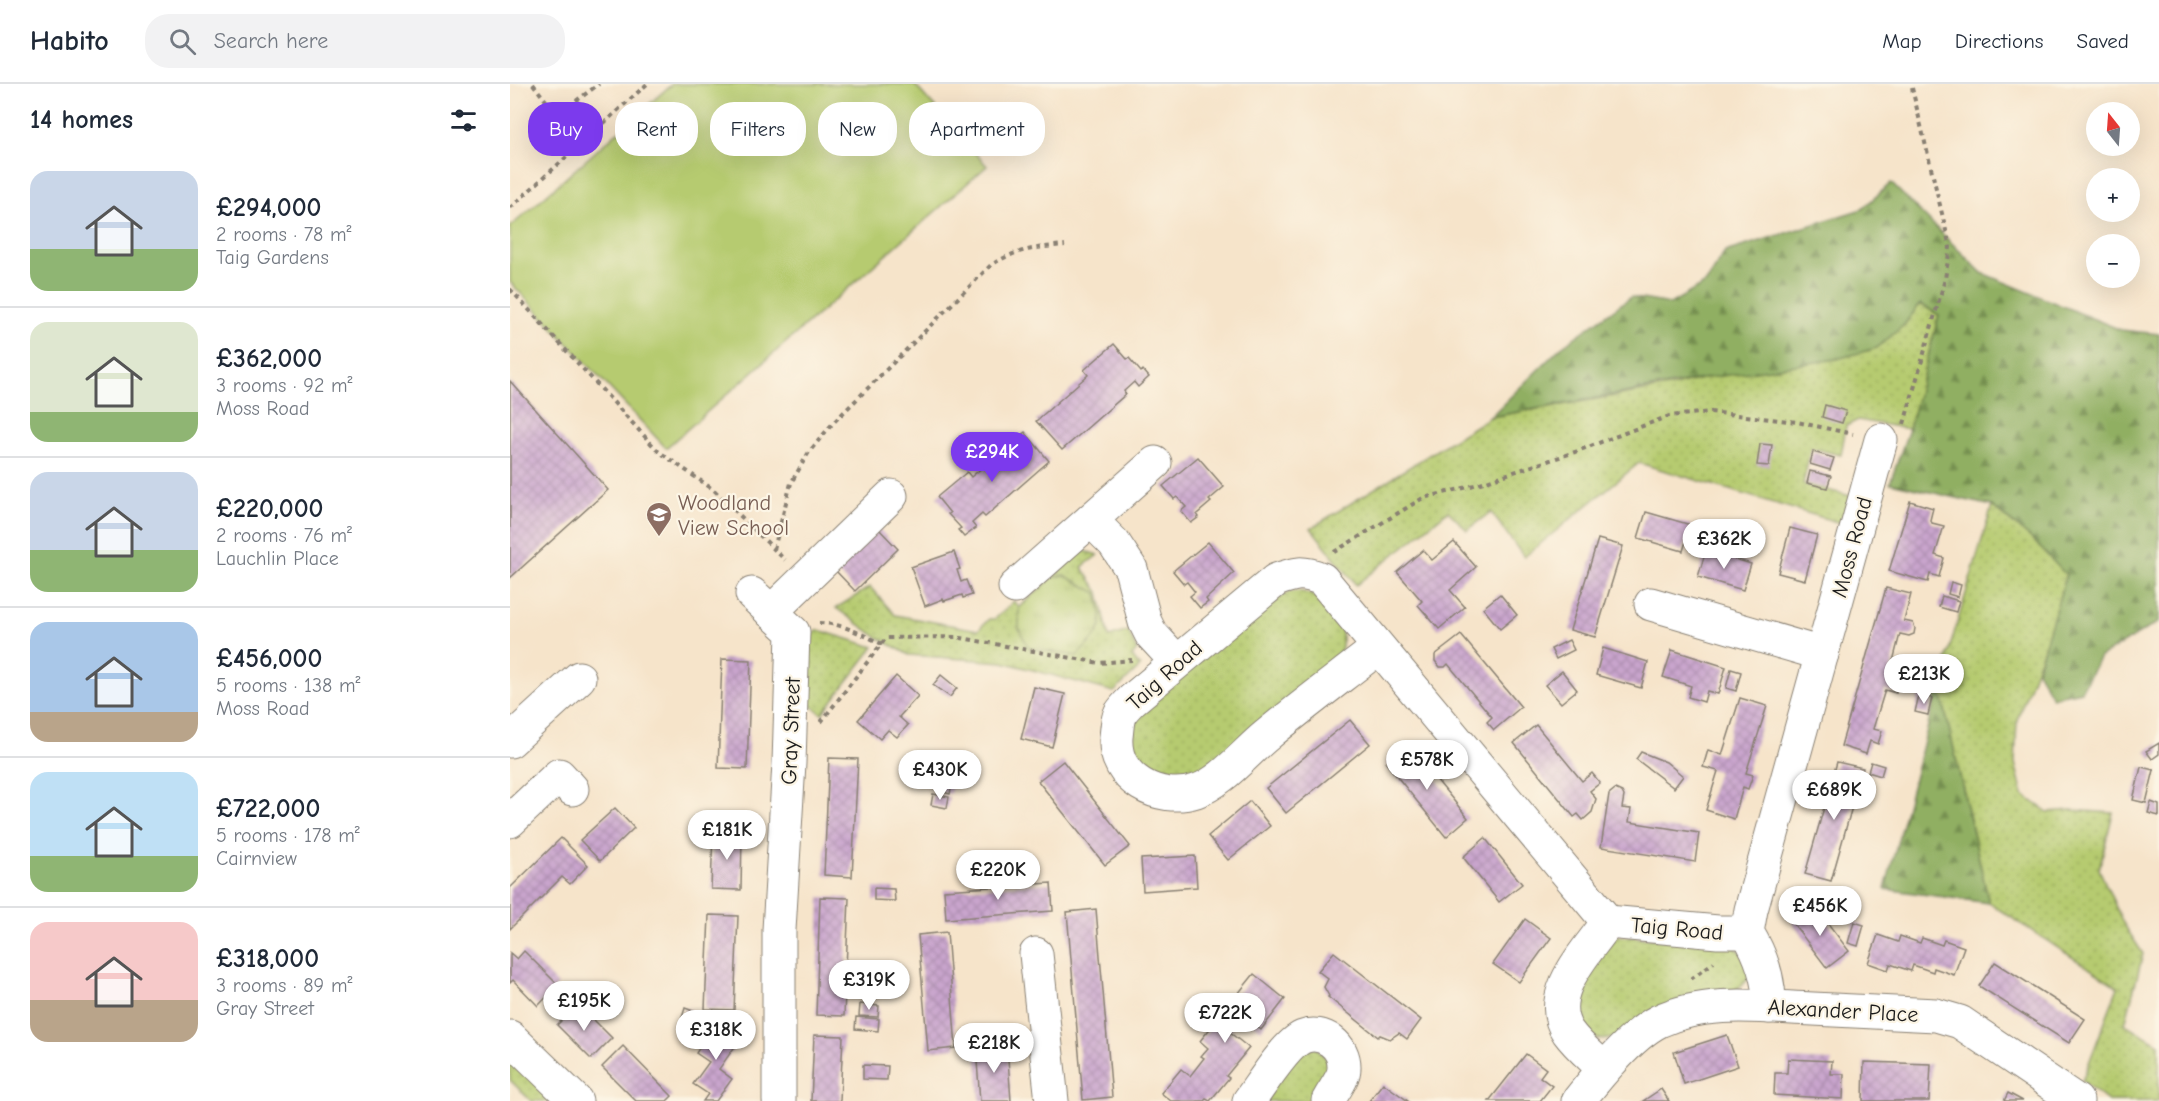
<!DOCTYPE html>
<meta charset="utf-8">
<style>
:root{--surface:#fff;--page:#f2f2f3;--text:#1f2937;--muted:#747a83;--line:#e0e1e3;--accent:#7c3aed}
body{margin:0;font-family:"Comic Neue",sans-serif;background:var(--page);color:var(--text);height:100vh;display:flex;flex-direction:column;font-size:22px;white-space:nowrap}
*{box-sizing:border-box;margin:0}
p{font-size:20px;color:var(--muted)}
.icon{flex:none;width:33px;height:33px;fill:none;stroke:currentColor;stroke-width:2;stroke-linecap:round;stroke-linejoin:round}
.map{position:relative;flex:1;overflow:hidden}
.panel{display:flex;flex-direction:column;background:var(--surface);width:510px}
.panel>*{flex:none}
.hud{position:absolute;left:18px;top:18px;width:570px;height:54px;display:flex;gap:12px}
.needle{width:39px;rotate:343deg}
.tools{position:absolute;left:1576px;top:18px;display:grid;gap:12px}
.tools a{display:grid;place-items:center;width:54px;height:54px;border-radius:50%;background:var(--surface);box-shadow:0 6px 24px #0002;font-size:30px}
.price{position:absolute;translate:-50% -51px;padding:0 14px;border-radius:21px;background:#fff;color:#222;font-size:20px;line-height:39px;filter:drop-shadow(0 2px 3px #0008)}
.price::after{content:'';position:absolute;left:50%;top:36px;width:18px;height:14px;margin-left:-9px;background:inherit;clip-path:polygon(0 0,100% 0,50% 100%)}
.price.selected{background:var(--accent);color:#fff}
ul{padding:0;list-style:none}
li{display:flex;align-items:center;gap:18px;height:150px;padding:0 30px}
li+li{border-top:2px solid var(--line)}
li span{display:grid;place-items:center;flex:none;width:168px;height:120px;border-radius:18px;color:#555}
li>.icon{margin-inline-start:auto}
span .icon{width:72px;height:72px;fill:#fffc;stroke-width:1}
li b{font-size:26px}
h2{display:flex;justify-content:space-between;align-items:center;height:72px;padding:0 30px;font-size:26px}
.pill{padding:0 21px;border-radius:24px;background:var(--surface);box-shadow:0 6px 24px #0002;font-size:21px;line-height:54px}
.pill.selected{background:var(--accent);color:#fff}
header{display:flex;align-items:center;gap:36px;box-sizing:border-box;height:84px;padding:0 30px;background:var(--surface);border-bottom:2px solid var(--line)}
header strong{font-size:28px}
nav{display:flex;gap:33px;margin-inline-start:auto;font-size:21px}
.search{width:420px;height:54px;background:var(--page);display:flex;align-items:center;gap:15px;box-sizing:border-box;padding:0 21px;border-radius:24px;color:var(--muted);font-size:22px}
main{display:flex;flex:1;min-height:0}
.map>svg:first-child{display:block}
.grass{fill:url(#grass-dots);stroke:#697446;stroke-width:1.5}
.forest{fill:url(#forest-firs);stroke:#56663f;stroke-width:1.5}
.park{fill:url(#park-tufts);stroke:#697446;stroke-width:1.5}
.pitch{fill:#b6cb6f;stroke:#697446;stroke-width:1.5}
.building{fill:url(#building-cross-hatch)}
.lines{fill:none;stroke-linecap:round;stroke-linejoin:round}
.minor-casing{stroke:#898073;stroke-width:35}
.path{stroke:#898073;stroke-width:4;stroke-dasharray:4.5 4.5;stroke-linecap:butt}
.minor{stroke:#fff;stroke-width:33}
.labels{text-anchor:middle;stroke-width:4.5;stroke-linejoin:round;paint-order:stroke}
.education-label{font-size:22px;fill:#785e54;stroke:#fcf5e5;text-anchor:start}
.street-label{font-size:22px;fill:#1c1c1c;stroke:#fcf5e5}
</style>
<header>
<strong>Habito</strong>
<div class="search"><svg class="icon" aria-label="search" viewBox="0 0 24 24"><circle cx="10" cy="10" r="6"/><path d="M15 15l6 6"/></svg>Search here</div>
<nav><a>Map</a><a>Directions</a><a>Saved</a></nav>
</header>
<main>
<section class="panel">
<h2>14 homes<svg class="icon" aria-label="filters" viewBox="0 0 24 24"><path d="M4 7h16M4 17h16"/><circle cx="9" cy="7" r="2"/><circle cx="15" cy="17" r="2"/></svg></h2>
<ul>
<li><span style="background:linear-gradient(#c9d6e8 65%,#8fb573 0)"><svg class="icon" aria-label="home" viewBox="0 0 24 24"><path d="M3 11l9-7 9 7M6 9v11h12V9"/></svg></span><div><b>£294,000</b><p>2 rooms · 78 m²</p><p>Taig Gardens</p></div></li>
<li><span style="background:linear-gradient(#dfe7d0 75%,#8fb573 0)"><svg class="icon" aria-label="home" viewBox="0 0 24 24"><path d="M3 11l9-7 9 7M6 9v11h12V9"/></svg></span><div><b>£362,000</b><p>3 rooms · 92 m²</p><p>Moss Road</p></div></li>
<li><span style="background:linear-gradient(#c9d6e8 65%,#8fb573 0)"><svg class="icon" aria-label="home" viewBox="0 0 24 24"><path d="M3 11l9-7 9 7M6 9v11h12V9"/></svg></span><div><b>£220,000</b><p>2 rooms · 76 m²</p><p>Lauchlin Place</p></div></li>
<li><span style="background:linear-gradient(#a9c7e8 75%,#b9a48a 0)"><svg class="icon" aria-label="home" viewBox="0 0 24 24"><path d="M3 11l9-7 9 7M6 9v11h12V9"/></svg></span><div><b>£456,000</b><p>5 rooms · 138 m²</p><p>Moss Road</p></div></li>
<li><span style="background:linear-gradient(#bfe0f5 70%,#8fb573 0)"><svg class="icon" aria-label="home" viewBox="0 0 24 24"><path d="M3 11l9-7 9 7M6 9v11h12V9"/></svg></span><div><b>£722,000</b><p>5 rooms · 178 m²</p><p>Cairnview</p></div></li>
<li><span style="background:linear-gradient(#f6c9c9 65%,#b9a48a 0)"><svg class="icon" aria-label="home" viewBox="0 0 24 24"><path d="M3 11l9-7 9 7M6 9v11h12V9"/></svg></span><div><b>£318,000</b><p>3 rooms · 89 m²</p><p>Gray Street</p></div></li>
</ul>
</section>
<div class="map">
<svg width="1649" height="1017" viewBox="0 0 1649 1017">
<defs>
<pattern id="grass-dots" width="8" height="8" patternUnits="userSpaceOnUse" patternTransform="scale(1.5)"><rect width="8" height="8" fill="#b6cb6f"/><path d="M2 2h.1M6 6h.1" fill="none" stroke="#9cae60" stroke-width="1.8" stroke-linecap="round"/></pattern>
<pattern id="forest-firs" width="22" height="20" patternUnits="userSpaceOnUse" patternTransform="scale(1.5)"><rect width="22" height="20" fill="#90af62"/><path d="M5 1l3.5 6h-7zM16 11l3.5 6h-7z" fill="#758e50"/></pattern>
<pattern id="park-tufts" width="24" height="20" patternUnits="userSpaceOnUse" patternTransform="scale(1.5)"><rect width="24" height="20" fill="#b6cb6f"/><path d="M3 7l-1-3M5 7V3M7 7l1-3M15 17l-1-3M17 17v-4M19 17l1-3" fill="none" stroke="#9cae60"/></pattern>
<pattern id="building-cross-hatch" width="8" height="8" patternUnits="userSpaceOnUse" patternTransform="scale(1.5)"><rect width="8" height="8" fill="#c9a5cd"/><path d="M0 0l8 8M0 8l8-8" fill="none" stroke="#ac8daf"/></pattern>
</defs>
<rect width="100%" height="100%" fill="#fcf5e5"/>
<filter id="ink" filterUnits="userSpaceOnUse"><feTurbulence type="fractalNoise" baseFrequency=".0167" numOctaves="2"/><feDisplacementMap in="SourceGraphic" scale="12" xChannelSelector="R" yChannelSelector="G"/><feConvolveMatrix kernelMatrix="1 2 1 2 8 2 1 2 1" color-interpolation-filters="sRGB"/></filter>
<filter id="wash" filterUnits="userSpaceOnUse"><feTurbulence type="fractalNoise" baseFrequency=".008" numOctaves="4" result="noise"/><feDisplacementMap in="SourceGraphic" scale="24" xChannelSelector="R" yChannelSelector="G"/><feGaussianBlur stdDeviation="1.35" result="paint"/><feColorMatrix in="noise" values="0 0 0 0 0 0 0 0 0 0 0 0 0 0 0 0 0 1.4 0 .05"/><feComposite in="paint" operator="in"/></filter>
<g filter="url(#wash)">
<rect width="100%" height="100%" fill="#f6e4ca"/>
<g class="grass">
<path d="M1410,220L1429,231L1399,345L1348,336L1336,342L1331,371L1301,364L1293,400L1345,413L1334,440L1129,379L1014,473L981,428L957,446L938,427L846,501L801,444L980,333L1164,302L1394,241Z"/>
<path d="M1482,422L1522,455L1557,491L1542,543L1507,636L1505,679L1513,711L1538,728L1561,726L1603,729L1589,785L1613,839L1633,870L1615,940L1649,960V1016L1646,1017H1598L1572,997L1608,903L1479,819L1429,600Z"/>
<path d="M575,467L588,471L572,483L589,508L599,553L618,547L627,566L622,572L630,583L604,608L493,578L399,571L367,553L326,524L360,503L385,531L468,546L479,535H485L504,517L509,523L569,469Z"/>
<path d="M789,507L809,513L832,544V563L825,581L697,690L660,702L621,674L625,627L778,508Z"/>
<path d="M308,546L364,563L312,630L292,614L295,559Z"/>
<path d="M1106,852L1221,861C1228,865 1230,867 1235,874C1244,890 1240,896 1226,906L1104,954C1083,959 1079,951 1064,938L1063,912Z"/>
<path d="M806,963L822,981L802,1017H753L785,970Z"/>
<path d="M0,964L55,1017H21L0,996Z"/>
</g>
<g class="forest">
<path d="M1381,99L1472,189L1611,246L1649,250V538L1590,573L1571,607L1542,613L1527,587L1556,491L1522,455L1482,422L1380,399L1399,345L1429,231L1410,220L1394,241L1367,264L1327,275L1198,294L980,333L1050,264L1121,213L1160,220L1196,199L1215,168L1352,125Z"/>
<path d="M1429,600L1479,819L1375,805Z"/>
</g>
<path class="park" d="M554,491L587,509C595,548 593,544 567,572L519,564L509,545V524L542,494Z"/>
<path class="pitch" d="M162,0H404L477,82L156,364L0,198V143Z"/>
<g id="blocks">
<g class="building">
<path d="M604,260L617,275L619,274L631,288L633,286L639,293L628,303L624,298L614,307L616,310L552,366L526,337L578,291L574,286Z"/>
<path d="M0,297L98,406L0,494Z"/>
<path d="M1315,321L1336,327L1332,339L1312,333Z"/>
<path d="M515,348L539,377L475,433L472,430L462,439L466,444L454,453L448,446L451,444L438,430L440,429L427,413L457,388L461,393Z"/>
<path d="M1250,360L1262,361L1259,382L1247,381Z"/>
<path d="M1303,368L1324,374L1320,386L1300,380Z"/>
<path d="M688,373L714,403L699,416L701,418L687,430L689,433L681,439L671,427L676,423L667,413L664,415L653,402Z"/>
<path d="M1300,387L1321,392L1317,404L1297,399Z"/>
<path d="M1400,417L1423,424L1420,436L1422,439L1434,442L1425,471L1434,474L1429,493L1420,490L1418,498L1379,487Z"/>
<path d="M1136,428L1181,441L1173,467L1128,454Z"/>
<path d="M368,444L388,465L345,507L325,486Z"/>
<path d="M1280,444L1307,451L1295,496L1268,489Z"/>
<path d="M1088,455L1113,462L1085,553L1060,546Z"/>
<path d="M698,458L724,489L696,515L698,518L690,524L680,512L685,508L677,498L674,500L663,487Z"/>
<path d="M944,458L966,483L940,506L955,523L929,545L908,521L912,517L887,488L913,466L922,476Z"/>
<path d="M1196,466L1241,480L1233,506L1188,493Z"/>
<path d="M444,468L450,485L447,486L451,498L456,496L462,511L453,514L452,511L434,517L433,515L415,522L401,483Z"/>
<path d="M1441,498L1451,501L1448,513L1438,510Z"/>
<path d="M1376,504L1401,510L1394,537L1403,539L1405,544L1404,550L1399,552L1390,550L1380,589L1391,592L1386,609L1375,606L1363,645L1372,647L1368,660L1360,657L1356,670L1331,662Z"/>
<path d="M990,510L1007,531L990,545L973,524Z"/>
<path d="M1432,512L1449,517L1446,528L1429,523Z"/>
<path d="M951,551L1011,623L984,646L977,638L982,633L938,580L935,583H930L925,577V571Z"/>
<path d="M1059,556L1064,566L1046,575L1041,565Z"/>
<path d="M1093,564L1138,578L1131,604L1086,591Z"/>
<path d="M1162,566L1216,583L1208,610L1197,607L1194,618L1178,613L1181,602L1153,593Z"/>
<path d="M212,575L241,576L237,685L208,684Z"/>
<path d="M1221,585L1231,588L1226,607L1216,604Z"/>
<path d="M1052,587L1067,606L1051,619L1035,601Z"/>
<path d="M431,591L447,604L440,613L423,601Z"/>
<path d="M386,592L408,612L389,633L398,641L387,653L378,646L370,655L348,636Z"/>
<path d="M524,603L555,610L542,663L511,655Z"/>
<path d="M1409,611L1422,614L1418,631L1405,628Z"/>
<path d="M1230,614L1257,622L1236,689L1243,691L1238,705L1233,703L1224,735L1196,726L1208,687L1193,683L1198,666L1212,671Z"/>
<path d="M840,636L860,660L776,729L756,704Z"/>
<path d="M1026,641L1072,697L1082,689L1090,699L1080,707L1086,715L1082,728L1073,736L1068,730L1064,733L1004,659Z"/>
<path d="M1649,659V670L1642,675L1636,667Z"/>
<path d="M898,661L958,734L936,753L876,679Z"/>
<path d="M1131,668L1156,678L1173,692L1164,704L1126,675Z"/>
<path d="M319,674L348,675L342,793L314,791Z"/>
<path d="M553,677L620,762L595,781L528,697Z"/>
<path d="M1327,678L1353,684L1321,797L1295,790Z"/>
<path d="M1361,678L1374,682L1371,692L1358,688Z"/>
<path d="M1631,683L1644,686L1636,719L1623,716Z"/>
<path d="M434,686L445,688L440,710L429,707Z"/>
<path d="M1105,705L1112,708L1114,712L1112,724L1121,725L1119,738L1189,749L1185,778L1091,763L1099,710Z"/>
<path d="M423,710L439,713L437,724L421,721Z"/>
<path d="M740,717L760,742L718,776L698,752Z"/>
<path d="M1641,718L1649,721V732L1638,729Z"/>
<path d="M105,724L124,744L90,777L70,756Z"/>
<path d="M203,747L232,748L231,806L201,805Z"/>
<path d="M51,754L78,781L60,800L52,793L0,845V804Z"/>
<path d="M975,754L1012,800L989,818L953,773Z"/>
<path d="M685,772L687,803L633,807L631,775Z"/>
<path d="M541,799L543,827L436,835L434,806Z"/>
<path d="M364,804L384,805L385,817L364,816Z"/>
<path d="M310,813L339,814L334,932L306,931Z"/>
<path d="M1304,821L1339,867L1317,884L1282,838Z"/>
<path d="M586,825L602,1013L573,1016L557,828Z"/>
<path d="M199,831L228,832L224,926L195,925Z"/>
<path d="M1015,835L1041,854L1009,898L983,880Z"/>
<path d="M1344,838L1354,841L1348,862L1338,859Z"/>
<path d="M437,848L446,964L418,967L408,851Z"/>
<path d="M1368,851L1388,858L1390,852L1410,859L1412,854L1432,861L1434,856L1454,863L1444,891L1424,884L1423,888L1403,881L1401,887L1380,880L1378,886L1358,879Z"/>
<path d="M14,867L48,901L28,922L3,896L0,899V869L7,875Z"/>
<path d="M824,868L911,936L897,955L889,949L880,955L870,951L868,953L818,913L819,912L814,903L818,895L808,887Z"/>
<path d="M1485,878L1575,935L1559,959L1469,902Z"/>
<path d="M744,890L775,915L751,946L733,931L719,948L739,964L716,992L719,994L700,1017L696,1015L694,1017H661L651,1009L671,985L680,992L694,974L691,972L698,964L690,957Z"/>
<path d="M68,920L102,954L81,975L47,941Z"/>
<path d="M350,920L369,922L368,933L349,932Z"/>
<path d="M175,924L194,931L190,944L171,937Z"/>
<path d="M346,933L369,935L368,947L345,945Z"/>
<path d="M211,939L230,947L223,959L226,961L209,985L222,995L206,1017H193L198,1010L183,1000L199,978L186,969L203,944L207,947Z"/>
<path d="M304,951L333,952L330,1017H301Z"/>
<path d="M1217,951L1228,982L1174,1000L1164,968Z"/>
<path d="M497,961L501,1017H470L466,964Z"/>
<path d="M113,962L162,1012L157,1017H126L92,983Z"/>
<path d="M1016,970L1036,985L1030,993L1042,1002L1030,1017H979Z"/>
<path d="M1278,975L1322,977L1321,990H1334L1333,1015L1264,1011L1265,989H1277Z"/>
<path d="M1354,978L1421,980L1419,1017H1353Z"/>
<path d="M353,981L378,982L377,996L353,995Z"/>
<path d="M873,999L898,1017H859Z"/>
<path d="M1151,1005L1159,1017H1133Z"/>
<path d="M1498,1009L1513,1017H1494Z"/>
</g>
</g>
</g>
<g filter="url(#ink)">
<use href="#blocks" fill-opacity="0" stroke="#898073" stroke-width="1.5"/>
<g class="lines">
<defs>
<g id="minor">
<path d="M581,436L604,459L621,485L635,538L641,550L667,578"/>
<path d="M505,503L645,379"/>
<path d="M242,510L283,548L279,679L269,846V1017"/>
<path d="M1141,520L1312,570"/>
<path d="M261,528L381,412"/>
<path d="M868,564C831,593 793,621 757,651C736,668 711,699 686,707C649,719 603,695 606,653C607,646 607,636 610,630C613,625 618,620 622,616L766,496C786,489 792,487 812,495L1098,838L1208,848H1237"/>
<path d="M0,657L69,594"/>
<path d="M0,737L49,691L62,705"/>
<path d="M526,870L542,1017"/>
<path d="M1259,923C1260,896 1251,871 1237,848L1241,826L1371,356"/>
<path d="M0,953L66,1017"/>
<path d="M1094,985C1082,973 1068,962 1058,948C1033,911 1077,868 1098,838"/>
<path d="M739,1017C751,1001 776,960 793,953C813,945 835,962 834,984C834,994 823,1007 818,1017"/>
<path d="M1068,1017C1088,992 1121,951 1149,937C1196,915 1253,923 1303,925C1344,927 1385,929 1426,931L1450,938L1567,1017"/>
</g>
</defs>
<use href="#minor" class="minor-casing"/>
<g class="path">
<path d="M23,0L47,31L89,0"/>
<path d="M0,124L137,0"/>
<path d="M0,205L148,367L204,406L275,476"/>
<path d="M1394,340L1435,195L1440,163L1401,0"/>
<path d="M264,465L281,399L299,368L323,339L481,181C507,165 525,164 555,161"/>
<path d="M824,468L913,414L958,403L1065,368L1159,332L1201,328L1287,338L1343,350"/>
<path d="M309,539C332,539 351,550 372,560"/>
<path d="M311,638L376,554L446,553L590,579L622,576"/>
<path d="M1181,895L1204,878"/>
</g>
<use href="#minor" class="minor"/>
</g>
</g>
<defs>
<symbol id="school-pin" viewBox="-11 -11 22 30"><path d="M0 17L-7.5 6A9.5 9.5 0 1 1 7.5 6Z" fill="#8d6e63" stroke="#fcf5e5"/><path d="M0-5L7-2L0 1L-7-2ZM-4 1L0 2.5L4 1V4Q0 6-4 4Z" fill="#fff"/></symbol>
</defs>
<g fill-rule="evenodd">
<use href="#school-pin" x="134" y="416" width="30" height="40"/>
</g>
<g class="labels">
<g class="education-label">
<text x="168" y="426">Woodland<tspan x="168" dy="25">View School</tspan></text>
</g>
<g class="street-label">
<text transform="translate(1341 463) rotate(-75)" y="8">Moss Road</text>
<text transform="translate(654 591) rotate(-42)" y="8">Taig Road</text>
<text transform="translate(280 647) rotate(-88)" y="8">Gray Street</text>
<text transform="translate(1167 844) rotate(5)" y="8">Taig Road</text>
<text transform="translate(1333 926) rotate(3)" y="8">Alexander Place</text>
</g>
</g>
</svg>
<div class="tools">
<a><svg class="needle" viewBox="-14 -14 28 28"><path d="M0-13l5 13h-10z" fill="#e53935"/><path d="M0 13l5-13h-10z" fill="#747a83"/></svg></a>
<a>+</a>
<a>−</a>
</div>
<b class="price selected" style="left:482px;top:399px">£294K</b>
<b class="price" style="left:1214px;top:486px">£362K</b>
<b class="price" style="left:1414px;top:621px">£213K</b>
<b class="price" style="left:917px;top:707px">£578K</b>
<b class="price" style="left:430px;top:717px">£430K</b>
<b class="price" style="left:1324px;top:737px">£689K</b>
<b class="price" style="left:217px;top:777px">£181K</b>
<b class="price" style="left:488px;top:817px">£220K</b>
<b class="price" style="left:1310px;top:853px">£456K</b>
<b class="price" style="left:359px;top:927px">£319K</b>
<b class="price" style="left:74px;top:948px">£195K</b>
<b class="price" style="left:715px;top:960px">£722K</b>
<b class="price" style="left:206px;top:977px">£318K</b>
<b class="price" style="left:484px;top:990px">£218K</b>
<div class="hud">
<a class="pill selected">Buy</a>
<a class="pill">Rent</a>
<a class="pill">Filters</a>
<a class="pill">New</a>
<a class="pill">Apartment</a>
</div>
</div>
</main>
